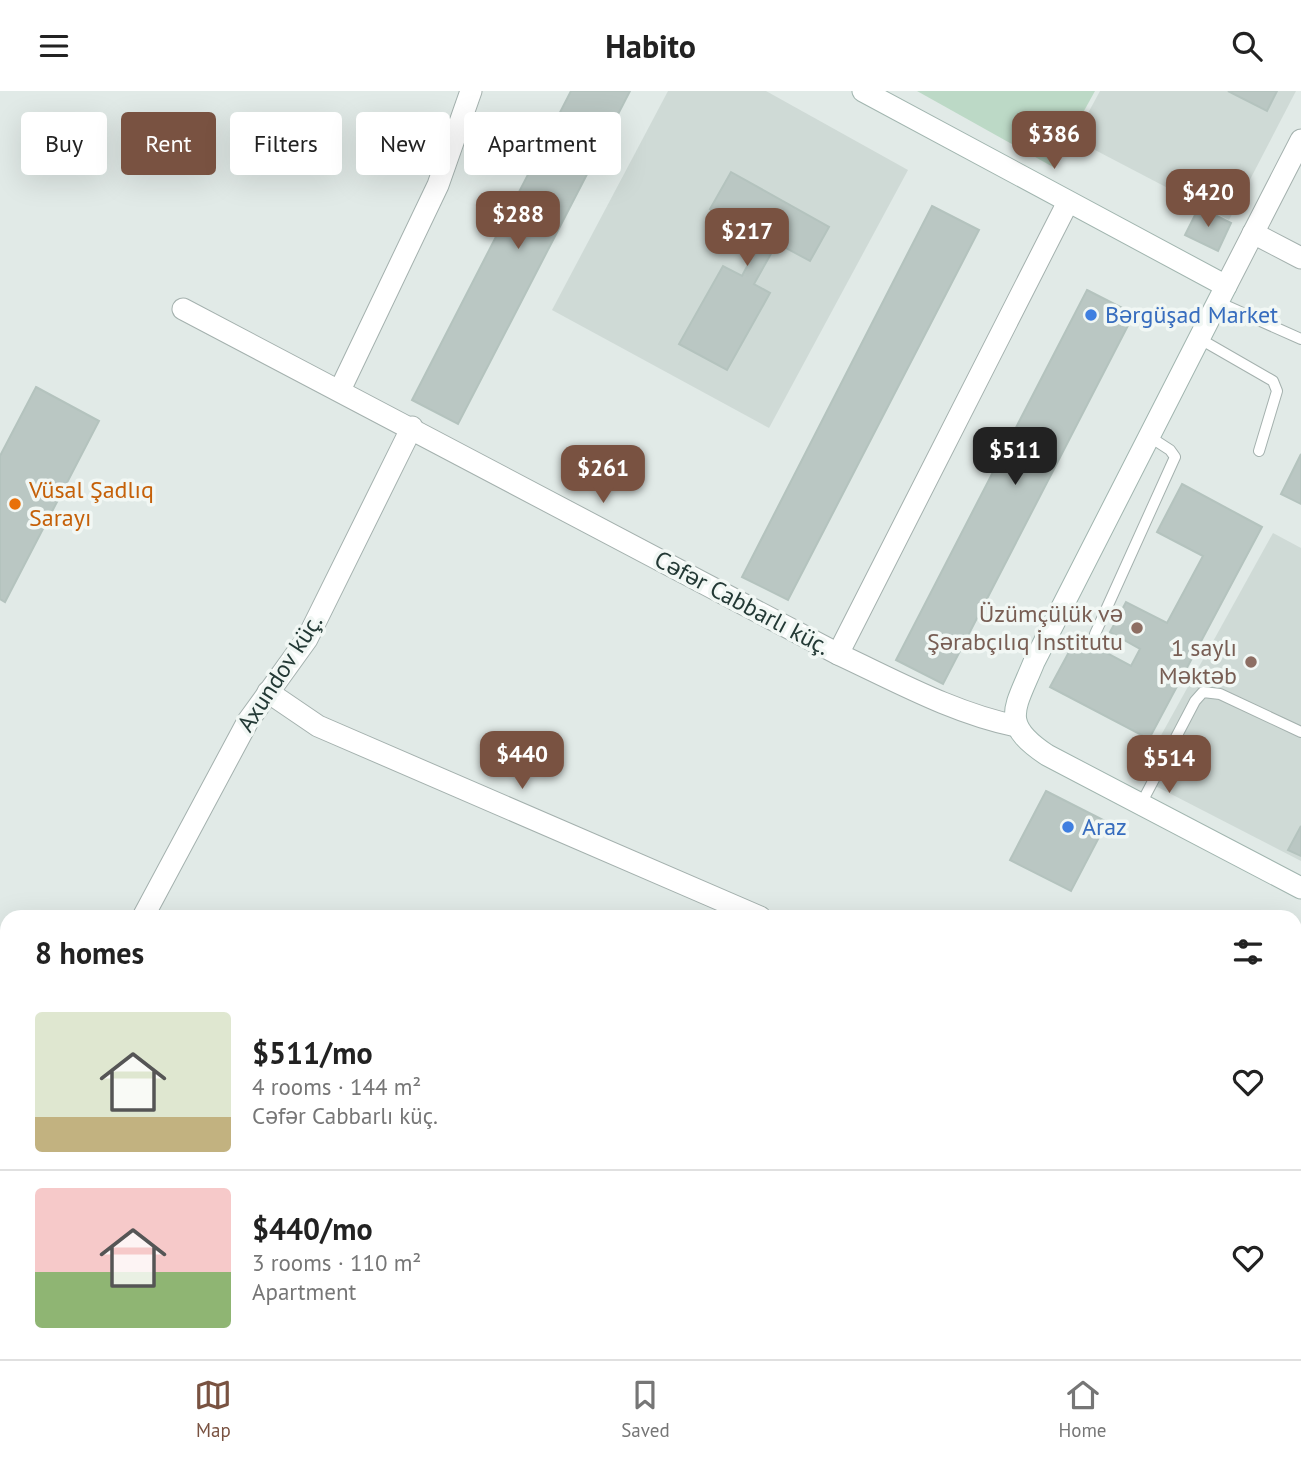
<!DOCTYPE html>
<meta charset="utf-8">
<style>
:root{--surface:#fff;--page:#f2f2f2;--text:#222;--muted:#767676;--line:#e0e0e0;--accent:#795241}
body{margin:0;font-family:"PT Sans",sans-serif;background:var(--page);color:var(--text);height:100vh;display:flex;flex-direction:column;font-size:26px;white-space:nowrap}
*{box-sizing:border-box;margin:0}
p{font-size:23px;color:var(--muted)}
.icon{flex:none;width:38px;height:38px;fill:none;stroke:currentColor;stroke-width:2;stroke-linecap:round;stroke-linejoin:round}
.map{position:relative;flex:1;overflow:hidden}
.panel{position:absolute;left:0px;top:819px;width:1302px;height:450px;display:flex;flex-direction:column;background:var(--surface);border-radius:21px 21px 0 0;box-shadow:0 7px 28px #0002}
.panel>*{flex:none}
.banner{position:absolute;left:21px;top:21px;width:700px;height:63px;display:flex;gap:14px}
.price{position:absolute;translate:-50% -60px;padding:0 16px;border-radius:14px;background:var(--accent);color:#fff;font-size:23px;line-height:46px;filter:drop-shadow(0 2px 4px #0008)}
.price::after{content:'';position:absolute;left:50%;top:42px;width:21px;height:16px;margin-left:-10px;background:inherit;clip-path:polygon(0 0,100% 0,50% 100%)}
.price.current{background:#222;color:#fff}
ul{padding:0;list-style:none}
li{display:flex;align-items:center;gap:21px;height:175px;padding:0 35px}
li+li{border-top:2px solid var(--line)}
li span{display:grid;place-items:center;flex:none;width:196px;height:140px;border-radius:7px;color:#555}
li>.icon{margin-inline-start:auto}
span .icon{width:84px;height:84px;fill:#fffc;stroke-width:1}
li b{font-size:30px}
h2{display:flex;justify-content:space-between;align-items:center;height:84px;padding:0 35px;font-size:30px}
.pill{padding:0 24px;border-radius:7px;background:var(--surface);box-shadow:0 7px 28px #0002;font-size:24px;line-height:63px}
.pill.current{background:var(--accent);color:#fff}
header{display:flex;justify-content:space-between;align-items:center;height:91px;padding:0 35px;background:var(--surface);font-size:32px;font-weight:800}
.dock{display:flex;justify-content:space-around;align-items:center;height:98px;border-top:2px solid var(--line);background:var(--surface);font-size:19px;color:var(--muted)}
.dock a{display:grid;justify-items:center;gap:4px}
.dock .current{color:var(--accent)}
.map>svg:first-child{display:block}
.built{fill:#cfdad6}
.green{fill:#bcd9c6}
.building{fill:#bac7c3;stroke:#b4c3be;stroke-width:2}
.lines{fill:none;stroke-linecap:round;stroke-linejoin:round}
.lane-casing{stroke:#a4b1ae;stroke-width:12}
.street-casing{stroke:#a4b1ae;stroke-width:23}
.secondary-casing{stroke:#a1b5af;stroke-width:23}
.lane{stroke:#fff;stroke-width:10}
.street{stroke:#fff;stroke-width:21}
.secondary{stroke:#fff;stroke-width:21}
.shop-dot{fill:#3f7fe0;stroke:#f1f7f4;stroke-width:2.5}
.food-dot{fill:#e8710a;stroke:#f1f7f4;stroke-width:2.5}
.education-dot{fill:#8d6e63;stroke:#f1f7f4;stroke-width:2.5}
.labels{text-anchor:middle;stroke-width:7;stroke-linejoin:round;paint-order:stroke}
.shop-label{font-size:24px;fill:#366cbe;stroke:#f1f7f4;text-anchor:start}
.food-label{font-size:24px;fill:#c56008;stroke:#f1f7f4;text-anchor:start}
.street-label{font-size:24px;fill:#233935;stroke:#f1f7f4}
.education-label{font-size:24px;fill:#785e54;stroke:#f1f7f4;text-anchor:end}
</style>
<header><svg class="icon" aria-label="menu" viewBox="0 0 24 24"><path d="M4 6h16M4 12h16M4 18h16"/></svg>Habito<svg class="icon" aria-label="search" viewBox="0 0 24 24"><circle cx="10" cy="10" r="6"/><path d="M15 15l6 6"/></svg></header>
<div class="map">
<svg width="1301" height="1268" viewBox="0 0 1301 1268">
<rect width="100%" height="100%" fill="#e1eae7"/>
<g class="built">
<path d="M668,0H766L908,79L769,337L552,219Z"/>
<path d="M1100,0H1296L1229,129L1074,48Z"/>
<path d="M1273,442L1301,457V770L1138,686Z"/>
</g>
<path class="green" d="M917,0H1095L1053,76Z"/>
<g class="building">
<path d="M571,0H630L458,333L412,309Z"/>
<path d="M1228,0H1277L1267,20Z"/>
<path d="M731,81L829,136L810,170L777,152L754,193L770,202L727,279L679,253L723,175L742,185L762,147L710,118Z"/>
<path d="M932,115L979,139L788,509L742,486Z"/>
<path d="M1199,116L1231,132L1218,160L1185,144Z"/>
<path d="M1087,199L1134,223L943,593L896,569Z"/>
<path d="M36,296L99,330L5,511L0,508V365Z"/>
<path d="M1301,363V413L1281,403Z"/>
<path d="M1182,393L1262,436L1149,648L1050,596L1077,546L1131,575L1140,558L1110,541L1126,511L1167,532L1203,465L1157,441Z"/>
<path d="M1046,700L1107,731L1071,800L1010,769Z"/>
<path d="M1301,735V765L1288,759Z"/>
</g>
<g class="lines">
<defs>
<g id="lane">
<path d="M1218,211L1301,248"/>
<path d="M1200,248L1273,290L1277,300L1259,360"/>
<path d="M1095,543L1175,366L1170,359L1150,346"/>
<path d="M1141,713L1195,610L1203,601L1220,603L1301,641"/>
</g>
<g id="street">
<path d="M1253,142L1301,167"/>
<path d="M1226,195L1301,49"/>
<path d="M183,218L838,563C896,590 953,622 1016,635"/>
<path d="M340,299L438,94L471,0"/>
<path d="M838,563L1068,111"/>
<path d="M268,601L318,635L760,826"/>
<path d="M143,826L248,630L307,548L412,336"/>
<path d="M1295,863L1301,851"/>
<path d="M0,951L7,955"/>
<path d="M0,1198L7,1187"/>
<path d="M1295,1217L1301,1220"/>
<path d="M238,1268L241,1262"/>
<path d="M517,1268L520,1262"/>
<path d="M779,1268V1262"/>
<path d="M1096,1268L1099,1262"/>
</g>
<path id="secondary" d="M863,0L1226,195L1034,571C1015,618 999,632 1047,664L1301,797"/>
</defs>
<use href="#lane" class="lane-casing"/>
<use href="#street" class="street-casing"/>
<use href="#secondary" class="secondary-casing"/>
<use href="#lane" class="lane"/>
<use href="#street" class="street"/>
<use href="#secondary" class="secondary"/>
</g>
<g class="shop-dot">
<circle cx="1091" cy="224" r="7"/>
<circle cx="1068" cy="736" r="7"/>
</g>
<circle class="food-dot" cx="15" cy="413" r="7"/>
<g class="education-dot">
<circle cx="1137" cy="537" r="7"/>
<circle cx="1251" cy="571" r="7"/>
</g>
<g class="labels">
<g class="shop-label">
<text x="1105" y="232">Bərgüşad Market</text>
<text x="1082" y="744">Araz</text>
</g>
<g class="food-label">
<text x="29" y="407">Vüsal Şadlıq<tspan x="29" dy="28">Sarayı</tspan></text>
</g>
<g class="street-label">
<text transform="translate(742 512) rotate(28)" y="8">Cəfər Cabbarlı küç.</text>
<text transform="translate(280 582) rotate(-57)" y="8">Axundov küç.</text>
</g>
<g class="education-label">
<text x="1123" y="531">Üzümçülük və<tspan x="1123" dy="28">Şərabçılıq İnstitutu</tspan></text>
<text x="1237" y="565">1 saylı<tspan x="1237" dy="28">Məktəb</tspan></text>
</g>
</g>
</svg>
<b class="price" style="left:1054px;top:80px">$386</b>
<b class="price" style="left:1208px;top:138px">$420</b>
<b class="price" style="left:518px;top:160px">$288</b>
<b class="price" style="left:747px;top:177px">$217</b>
<b class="price current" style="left:1015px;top:396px">$511</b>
<b class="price" style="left:603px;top:414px">$261</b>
<b class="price" style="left:522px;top:700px">$440</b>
<b class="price" style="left:1169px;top:704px">$514</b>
<div class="banner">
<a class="pill">Buy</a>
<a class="pill current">Rent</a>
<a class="pill">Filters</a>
<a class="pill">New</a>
<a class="pill">Apartment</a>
</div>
<section class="panel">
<h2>8 homes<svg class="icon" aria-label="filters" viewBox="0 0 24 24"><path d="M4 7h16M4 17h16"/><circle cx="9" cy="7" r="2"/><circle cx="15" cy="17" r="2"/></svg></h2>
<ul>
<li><span style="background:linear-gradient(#dfe7d0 75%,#c2b280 0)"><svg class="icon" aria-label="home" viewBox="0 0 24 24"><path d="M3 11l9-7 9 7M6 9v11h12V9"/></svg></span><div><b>$511/mo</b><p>4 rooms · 144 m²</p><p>Cəfər Cabbarlı küç.</p></div><svg class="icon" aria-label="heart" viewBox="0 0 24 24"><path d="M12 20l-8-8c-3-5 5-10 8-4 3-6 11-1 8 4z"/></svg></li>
<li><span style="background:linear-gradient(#f6c9c9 60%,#8fb573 0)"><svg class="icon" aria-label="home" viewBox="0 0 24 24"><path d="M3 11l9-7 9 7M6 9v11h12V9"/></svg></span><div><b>$440/mo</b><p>3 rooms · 110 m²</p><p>Apartment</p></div><svg class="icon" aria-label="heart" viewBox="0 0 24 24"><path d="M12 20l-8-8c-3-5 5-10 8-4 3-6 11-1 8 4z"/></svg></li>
</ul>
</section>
</div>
<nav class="dock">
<a class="current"><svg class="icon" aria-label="map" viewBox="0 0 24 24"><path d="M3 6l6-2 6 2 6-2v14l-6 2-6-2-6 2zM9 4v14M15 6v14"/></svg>Map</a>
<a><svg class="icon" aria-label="saved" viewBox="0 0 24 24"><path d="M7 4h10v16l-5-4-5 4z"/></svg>Saved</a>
<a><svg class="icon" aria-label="home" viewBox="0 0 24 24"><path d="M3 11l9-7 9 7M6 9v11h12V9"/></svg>Home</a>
</nav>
